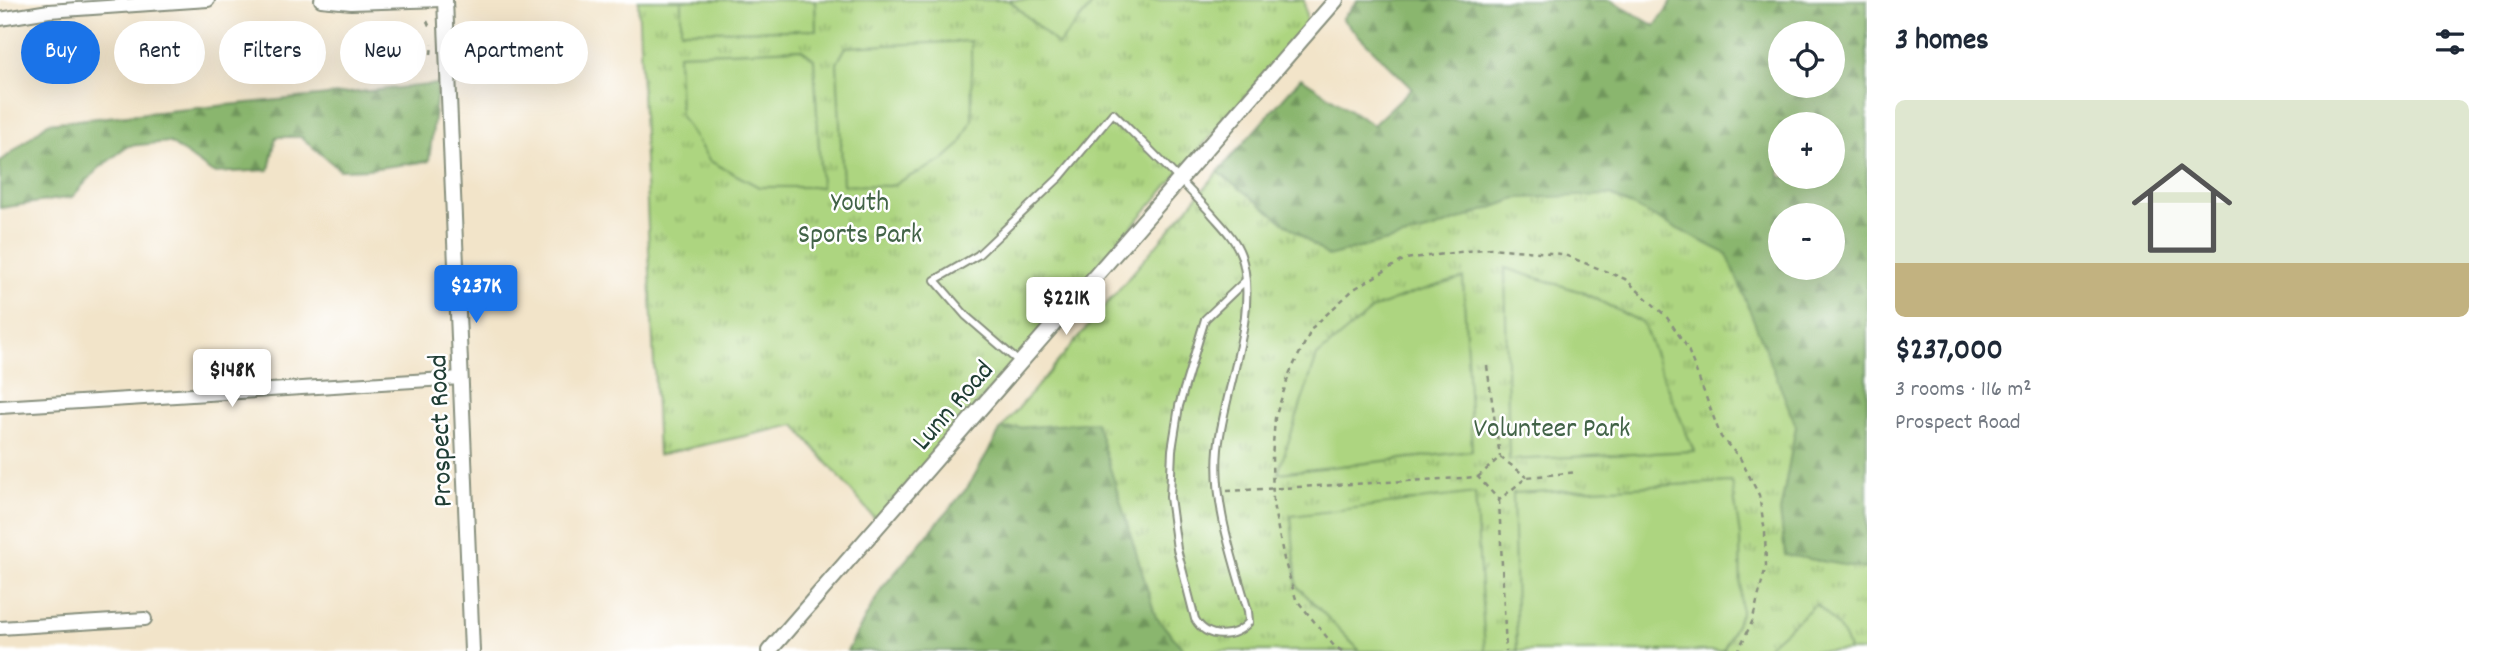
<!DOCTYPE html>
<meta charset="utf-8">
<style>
:root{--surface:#fff;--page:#f2f2f3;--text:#1f2937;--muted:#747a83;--accent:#1a73e8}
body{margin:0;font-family:Dekko,sans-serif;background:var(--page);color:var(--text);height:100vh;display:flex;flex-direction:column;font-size:26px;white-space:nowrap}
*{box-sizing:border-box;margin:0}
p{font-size:23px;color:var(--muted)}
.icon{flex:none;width:38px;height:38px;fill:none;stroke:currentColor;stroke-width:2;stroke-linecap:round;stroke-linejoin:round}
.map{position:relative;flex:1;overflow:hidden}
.details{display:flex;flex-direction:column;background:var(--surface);width:630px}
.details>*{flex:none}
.guide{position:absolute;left:21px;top:21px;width:665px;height:63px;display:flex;gap:14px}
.controls{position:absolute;left:1768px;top:21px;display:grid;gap:14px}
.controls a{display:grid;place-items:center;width:77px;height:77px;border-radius:50%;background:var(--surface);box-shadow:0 7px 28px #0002;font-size:35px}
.price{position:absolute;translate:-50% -60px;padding:0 16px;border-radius:7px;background:#fff;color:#222;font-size:23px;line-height:46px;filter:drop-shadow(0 2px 4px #0008)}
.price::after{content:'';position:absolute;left:50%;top:42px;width:21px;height:16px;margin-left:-10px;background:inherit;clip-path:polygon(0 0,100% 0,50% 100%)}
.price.active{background:var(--accent);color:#fff}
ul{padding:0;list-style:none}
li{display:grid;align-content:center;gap:14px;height:371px;padding:0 28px}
li span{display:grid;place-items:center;height:217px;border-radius:10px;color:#555}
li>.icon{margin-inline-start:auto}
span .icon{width:126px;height:126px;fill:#fffc;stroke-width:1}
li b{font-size:30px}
h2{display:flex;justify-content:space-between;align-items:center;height:84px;padding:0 28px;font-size:30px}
.tag{padding:0 24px;border-radius:32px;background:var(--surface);box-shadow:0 7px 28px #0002;font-size:24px;line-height:63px}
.tag.active{background:var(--accent);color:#fff}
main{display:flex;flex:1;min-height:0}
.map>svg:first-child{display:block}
.forest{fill:url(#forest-firs);stroke:#547a51;stroke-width:2;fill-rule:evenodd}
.park{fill:url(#park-tufts);stroke:#66895a;stroke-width:2}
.garden{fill:#add580;stroke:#66895a;stroke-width:2}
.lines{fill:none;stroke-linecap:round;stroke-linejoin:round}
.service-casing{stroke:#88907e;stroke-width:10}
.minor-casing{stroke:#88907e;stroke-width:16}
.tertiary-casing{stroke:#88907e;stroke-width:18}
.path{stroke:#88907e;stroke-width:2.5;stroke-dasharray:5 5;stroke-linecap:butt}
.service{stroke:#fff;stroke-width:6}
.minor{stroke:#fff;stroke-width:12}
.tertiary{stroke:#fff;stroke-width:14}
.labels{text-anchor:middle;stroke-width:5;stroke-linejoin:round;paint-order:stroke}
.park-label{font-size:28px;fill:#426347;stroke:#fff}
.street-label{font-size:28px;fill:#1f3d34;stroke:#fff}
</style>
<main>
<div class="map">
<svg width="1867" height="651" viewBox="0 0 1867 651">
<defs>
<pattern id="forest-firs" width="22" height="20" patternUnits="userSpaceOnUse" patternTransform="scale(1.75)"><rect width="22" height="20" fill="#8ab66e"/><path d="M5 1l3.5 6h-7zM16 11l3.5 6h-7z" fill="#70955b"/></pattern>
<pattern id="park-tufts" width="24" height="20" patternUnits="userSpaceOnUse" patternTransform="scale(1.75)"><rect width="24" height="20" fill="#add580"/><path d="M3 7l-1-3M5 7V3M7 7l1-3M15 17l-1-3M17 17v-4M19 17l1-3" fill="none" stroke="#8cae6a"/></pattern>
</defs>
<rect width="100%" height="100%" fill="#fff"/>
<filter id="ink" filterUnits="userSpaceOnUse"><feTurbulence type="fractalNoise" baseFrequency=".0143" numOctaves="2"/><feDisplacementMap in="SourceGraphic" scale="14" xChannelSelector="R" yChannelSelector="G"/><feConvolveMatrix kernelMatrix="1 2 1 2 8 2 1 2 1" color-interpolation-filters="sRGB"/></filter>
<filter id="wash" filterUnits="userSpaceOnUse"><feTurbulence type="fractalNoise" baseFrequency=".00686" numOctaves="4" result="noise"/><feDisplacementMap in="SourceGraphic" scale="28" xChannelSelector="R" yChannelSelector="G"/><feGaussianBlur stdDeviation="1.57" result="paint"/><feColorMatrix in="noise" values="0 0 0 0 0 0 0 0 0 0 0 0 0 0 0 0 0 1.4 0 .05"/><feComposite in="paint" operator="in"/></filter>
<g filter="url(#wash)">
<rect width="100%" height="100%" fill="#f2e4c9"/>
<g class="forest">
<path d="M1358,0H1610L1655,26L1673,0H1867V569L1785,555L1780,512L1796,426L1519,198L1431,230L1328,256L1218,172L1301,78L1373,125L1412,88L1342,19ZM1780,33H1832V86H1780ZM1780,124H1832V177H1780ZM1780,215H1832V268H1780Z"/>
<path d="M438,84L429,161L369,169L340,170L301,137H276L269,170L213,173L169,142L128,146L98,169L72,197L0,208V162L48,123Z"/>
<path d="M1096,422L1156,617L1185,651H847L882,588L968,487L1001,429Z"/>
</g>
<g class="park">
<path d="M638,0H1304L1307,26L876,520L795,425L658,455Z"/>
<path d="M1218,172L1328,256L1431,230L1519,198L1611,195L1727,254L1796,426L1780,512L1785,555L1867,569V651H1185L1156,617L1096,422L1001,429Z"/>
</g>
<g class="garden">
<path d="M681,0H815L816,30L681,31Z"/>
<path d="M1009,0H1096L1058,45Z"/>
<path d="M971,41L972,120L960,145L942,161L890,186L843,185L837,63L846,47Z"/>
<path d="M801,49L814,59L821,187H759L710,161L680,115L678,54Z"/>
<path d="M1505,268L1582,292L1643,323L1662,374L1694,451L1509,460Z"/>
<path d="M1463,278L1472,451L1278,473L1317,356L1374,308L1413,293Z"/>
<path d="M1732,482L1740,535L1741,614L1724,649L1720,651H1517L1513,493Z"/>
<path d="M1475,493L1485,651H1360L1297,586L1291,516Z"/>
<path d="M1816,604C1830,616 1845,632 1849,651H1762Z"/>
</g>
</g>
<g filter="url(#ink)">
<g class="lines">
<defs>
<path id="service" d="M1019,362L966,316L935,280L978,255L1060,177L1113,113C1146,146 1179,178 1210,212C1221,225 1235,238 1241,255C1260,312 1224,390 1218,449C1213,504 1233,559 1248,611L1249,622C1234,639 1207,640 1195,619L1177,549L1170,497L1172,450L1179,406L1205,319L1245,281"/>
<g id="minor">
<path d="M321,0L351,3L442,0"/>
<path d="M0,19L49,11L208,0"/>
<path d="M0,407L461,378"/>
<path d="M0,628L145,619"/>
</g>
<g id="tertiary">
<path d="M445,0L472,651"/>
<path d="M769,651L1336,0"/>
</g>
</defs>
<use href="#service" class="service-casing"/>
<use href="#minor" class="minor-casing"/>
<use href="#tertiary" class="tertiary-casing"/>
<g class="path">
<path d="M427,21L431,30"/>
<path d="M431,54L432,44"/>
<path d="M1487,366L1500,457"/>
<path d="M1478,477L1500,457L1527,477"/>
<path d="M1227,491L1478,477L1499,500L1527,477L1577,472"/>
<path d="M1499,500L1506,651"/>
<path d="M1342,651L1334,646L1296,599L1284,559L1273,504L1272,458L1275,418L1290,372L1313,327L1354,289L1405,259L1491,248L1562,254L1625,279L1666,316L1687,347L1721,437L1740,458L1759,495L1765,532L1766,566L1752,622L1738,651"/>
</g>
<use href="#service" class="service"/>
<use href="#minor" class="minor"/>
<use href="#tertiary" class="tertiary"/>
</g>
</g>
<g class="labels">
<g class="park-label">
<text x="860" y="210">Youth<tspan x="860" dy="32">Sports Park</tspan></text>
<text x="1552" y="436">Volunteer Park</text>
</g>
<g class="street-label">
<text transform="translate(951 404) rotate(-49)" y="10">Lunn Road</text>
<text transform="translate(438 431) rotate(-92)" y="10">Prospect Road</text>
</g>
</g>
</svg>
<div class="controls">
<a><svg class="icon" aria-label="locate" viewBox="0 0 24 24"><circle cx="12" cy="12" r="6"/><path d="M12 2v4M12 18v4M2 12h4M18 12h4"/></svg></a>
<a>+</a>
<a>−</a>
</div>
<b class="price active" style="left:476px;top:325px">$237K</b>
<b class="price" style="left:1066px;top:337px">$221K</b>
<b class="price" style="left:232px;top:409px">$148K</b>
<div class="guide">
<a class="tag active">Buy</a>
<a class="tag">Rent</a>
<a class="tag">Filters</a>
<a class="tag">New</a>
<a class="tag">Apartment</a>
</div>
</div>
<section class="details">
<h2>3 homes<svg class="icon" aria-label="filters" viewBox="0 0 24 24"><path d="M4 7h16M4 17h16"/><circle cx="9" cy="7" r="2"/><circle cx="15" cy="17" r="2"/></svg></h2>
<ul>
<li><span style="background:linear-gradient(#dfe7d0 75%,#c2b280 0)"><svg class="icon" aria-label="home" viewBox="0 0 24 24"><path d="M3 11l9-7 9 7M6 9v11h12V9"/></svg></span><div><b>$237,000</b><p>3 rooms · 116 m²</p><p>Prospect Road</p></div></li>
</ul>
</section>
</main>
